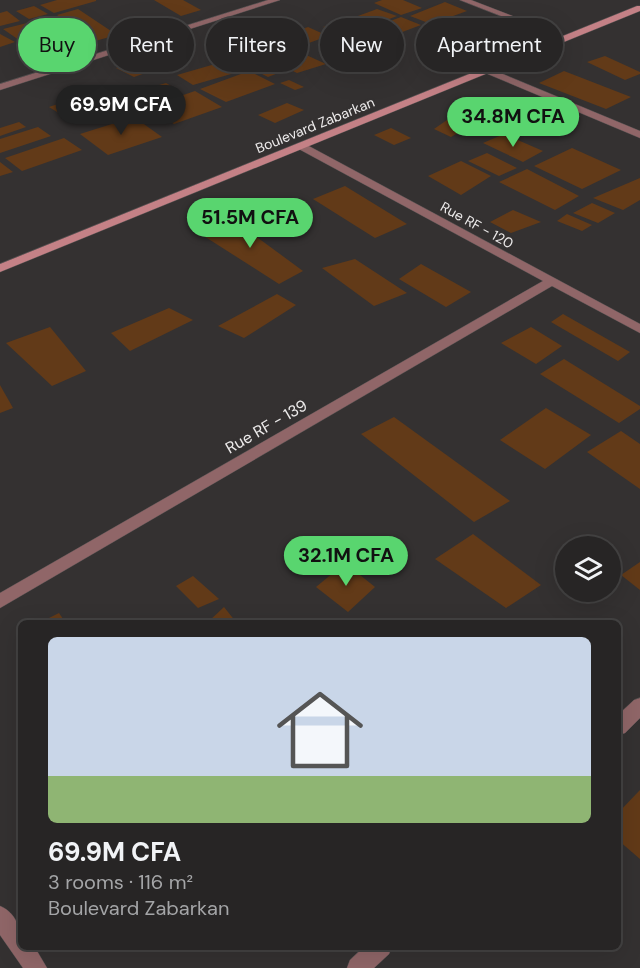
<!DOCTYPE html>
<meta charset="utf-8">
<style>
:root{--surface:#272525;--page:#333132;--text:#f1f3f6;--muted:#a4a5a7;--line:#434242;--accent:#59d56f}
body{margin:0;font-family:"DM Sans",sans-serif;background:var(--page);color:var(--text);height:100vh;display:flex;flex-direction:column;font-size:22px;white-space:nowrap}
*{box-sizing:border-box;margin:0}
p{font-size:20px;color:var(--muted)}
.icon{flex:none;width:33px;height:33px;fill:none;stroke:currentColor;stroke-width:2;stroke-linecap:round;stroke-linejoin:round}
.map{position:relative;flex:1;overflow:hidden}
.drawer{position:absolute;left:18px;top:620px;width:603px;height:330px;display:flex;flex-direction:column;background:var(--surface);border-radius:9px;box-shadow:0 6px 24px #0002,0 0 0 2px var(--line)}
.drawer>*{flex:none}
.banner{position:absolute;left:18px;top:18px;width:604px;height:54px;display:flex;gap:12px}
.fabs{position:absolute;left:555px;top:536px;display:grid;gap:12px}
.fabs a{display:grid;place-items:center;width:66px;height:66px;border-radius:50%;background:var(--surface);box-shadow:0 6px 24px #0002,0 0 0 2px var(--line);font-size:30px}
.price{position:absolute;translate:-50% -51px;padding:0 14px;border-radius:21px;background:var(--accent);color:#111;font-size:20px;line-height:39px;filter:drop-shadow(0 2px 3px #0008)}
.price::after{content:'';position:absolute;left:50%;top:36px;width:18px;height:14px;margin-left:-9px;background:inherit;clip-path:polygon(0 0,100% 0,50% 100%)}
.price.on{background:#222;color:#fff}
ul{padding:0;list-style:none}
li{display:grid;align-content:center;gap:12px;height:318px;padding:0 30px}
li span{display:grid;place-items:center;height:186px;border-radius:9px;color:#555}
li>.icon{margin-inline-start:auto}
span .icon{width:108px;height:108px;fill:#fffc;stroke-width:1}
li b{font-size:26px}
.chip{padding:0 21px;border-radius:27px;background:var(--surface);box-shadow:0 6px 24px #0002,0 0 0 2px var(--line);font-size:21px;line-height:54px}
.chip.on{background:var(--accent);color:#111}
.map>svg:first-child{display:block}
.building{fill:#623a18}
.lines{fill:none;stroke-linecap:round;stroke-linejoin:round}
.street-casing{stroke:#524f4f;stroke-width:1}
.secondary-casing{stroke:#524f4f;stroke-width:1}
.street{fill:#906668;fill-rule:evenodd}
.secondary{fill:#c48186;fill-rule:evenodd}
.labels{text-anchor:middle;stroke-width:4.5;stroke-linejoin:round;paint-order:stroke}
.far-street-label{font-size:14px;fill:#edebeb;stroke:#343131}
.street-label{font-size:16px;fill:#edebeb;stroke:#343131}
</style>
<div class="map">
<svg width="640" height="968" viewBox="0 0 640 968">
<rect width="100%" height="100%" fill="#343131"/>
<g class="building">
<path d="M57,0H96V1L54,13L40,5Z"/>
<path d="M154,0H183L201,10L181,16Z"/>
<path d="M382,0H403L422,8L401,15L374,3Z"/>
<path d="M445,2L467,11L431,24L410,16Z"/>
<path d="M34,6L48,14L29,19L16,11Z"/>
<path d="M78,9L117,35L95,41L57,15Z"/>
<path d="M377,9L397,16L359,31L339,23Z"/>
<path d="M7,11L20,21L0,26V13Z"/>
<path d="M51,17L68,27L19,40L3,29Z"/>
<path d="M401,17L421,25L381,40L361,32Z"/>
<path d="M333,24L352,32L342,35L323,27Z"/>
<path d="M308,27L328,36L298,47L278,38Z"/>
<path d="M252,28L270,37L240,46L223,36Z"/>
<path d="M353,33L374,42L360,48L338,39Z"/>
<path d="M0,34L15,42L0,47Z"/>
<path d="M304,54L326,64L297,73L278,64Z"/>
<path d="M605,56L640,72V74L625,80L587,62Z"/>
<path d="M229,60L245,70L193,85L177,75Z"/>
<path d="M136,61L154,70L134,77L116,68Z"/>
<path d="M274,65L286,70L268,77L256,71Z"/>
<path d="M249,71L275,84L226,102L200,89Z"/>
<path d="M564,71L631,97L606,109L539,83Z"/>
<path d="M289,80L304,87L295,90L280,83Z"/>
<path d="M166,83L181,92L133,107L118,97Z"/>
<path d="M96,91L123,106L75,123L49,107Z"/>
<path d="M195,91L222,107L174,124L148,107Z"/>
<path d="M287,103L304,110L275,123L258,115Z"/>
<path d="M510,107L536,119L508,130L487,117Z"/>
<path d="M134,117L162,137L108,155L80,134Z"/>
<path d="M447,120L466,128L451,137L434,129Z"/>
<path d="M19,122L26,127L0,136V128Z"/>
<path d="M38,127L51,136L0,153V139Z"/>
<path d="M391,128L411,138L394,145L374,135Z"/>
<path d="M504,134L543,151L523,162L483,143Z"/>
<path d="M64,138L82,150L22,171L5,158Z"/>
<path d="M572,148L621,170L582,189L534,166Z"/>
<path d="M487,153L517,168L499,176L468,161Z"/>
<path d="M461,161L491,176L461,195L428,176Z"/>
<path d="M0,162L13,172L0,176Z"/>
<path d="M527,169L579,196L555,210L499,182Z"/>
<path d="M640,178V200L623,210L593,198Z"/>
<path d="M345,186L407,224L375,238L313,199Z"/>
<path d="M592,203L615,213L598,223L573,213Z"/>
<path d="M513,210L541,222L511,233L490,222Z"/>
<path d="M567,214L592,225L582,231L557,221Z"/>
<path d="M227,215L303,271L279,284L196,231Z"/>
<path d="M355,259L407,293L374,306L322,268Z"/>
<path d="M421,264L471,292L446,307L399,279Z"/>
<path d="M277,294L296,305L244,338L218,326Z"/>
<path d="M169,308L193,320L130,351L111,333Z"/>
<path d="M563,314L630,352L618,361L551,322Z"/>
<path d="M50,327L86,371L52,386L6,343Z"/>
<path d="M531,327L562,346L536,364L501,343Z"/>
<path d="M564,359L640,406V409L619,423L540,374Z"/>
<path d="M0,385L13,408L0,413Z"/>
<path d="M546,408L591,435L545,469L500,440Z"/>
<path d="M394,417L510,501L474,522L361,434Z"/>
<path d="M621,431L640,444V489L587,452Z"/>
<path d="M473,534L541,585L506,608L435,559Z"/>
<path d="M640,562V590L621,575Z"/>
<path d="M345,563L375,587L348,612L316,587Z"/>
<path d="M193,576L219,599L198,608L176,586Z"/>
<path d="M224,607L236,622H208Z"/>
<path d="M59,613L65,622H41Z"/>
<path d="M640,790V859L618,840V813Z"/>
</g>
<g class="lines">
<defs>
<g id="street">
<path d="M268,0H280L0,90V84Z"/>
<path d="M460,0H471L569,38L562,40Z"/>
<path d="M486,67L640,131V138L483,72V68Z"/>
<path d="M297,144H305L640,324V333L552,286L0,608V593L543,281L297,148Z"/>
<path d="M640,698V718L625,733L618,735V715L634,700Z"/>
<path d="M0,906C17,913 21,930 21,946H34L47,968H23L0,935Z"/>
<path d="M365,946H392L389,954L374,968H347L350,960Z"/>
</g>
<path id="secondary" d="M637,6H640V11L0,272V264Z"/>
</defs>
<use href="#street" class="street-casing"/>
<use href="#secondary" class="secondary-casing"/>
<use href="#street" class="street"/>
<use href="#secondary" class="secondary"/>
</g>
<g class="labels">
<g class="far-street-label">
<text transform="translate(315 125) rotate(-22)" y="5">Boulevard Zabarkan</text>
<text transform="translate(477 225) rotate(29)" y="5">Rue RF - 120</text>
</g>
<g class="street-label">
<text transform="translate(266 426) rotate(-30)" y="6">Rue RF - 139</text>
</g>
</g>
</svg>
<div class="fabs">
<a><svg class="icon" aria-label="layers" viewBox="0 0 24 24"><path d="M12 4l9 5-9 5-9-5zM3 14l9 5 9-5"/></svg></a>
</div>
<b class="price on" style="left:121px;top:136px">69.9M CFA</b>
<b class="price" style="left:513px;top:148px">34.8M CFA</b>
<b class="price" style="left:250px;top:249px">51.5M CFA</b>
<b class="price" style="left:346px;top:587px">32.1M CFA</b>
<div class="banner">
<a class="chip on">Buy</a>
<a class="chip">Rent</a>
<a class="chip">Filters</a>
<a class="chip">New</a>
<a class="chip">Apartment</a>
</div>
<section class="drawer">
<ul>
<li><span style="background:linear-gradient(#c9d6e8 75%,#8fb573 0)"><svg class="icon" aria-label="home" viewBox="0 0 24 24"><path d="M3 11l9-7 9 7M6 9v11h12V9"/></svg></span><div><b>69.9M CFA</b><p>3 rooms · 116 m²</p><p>Boulevard Zabarkan</p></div></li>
</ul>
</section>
</div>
